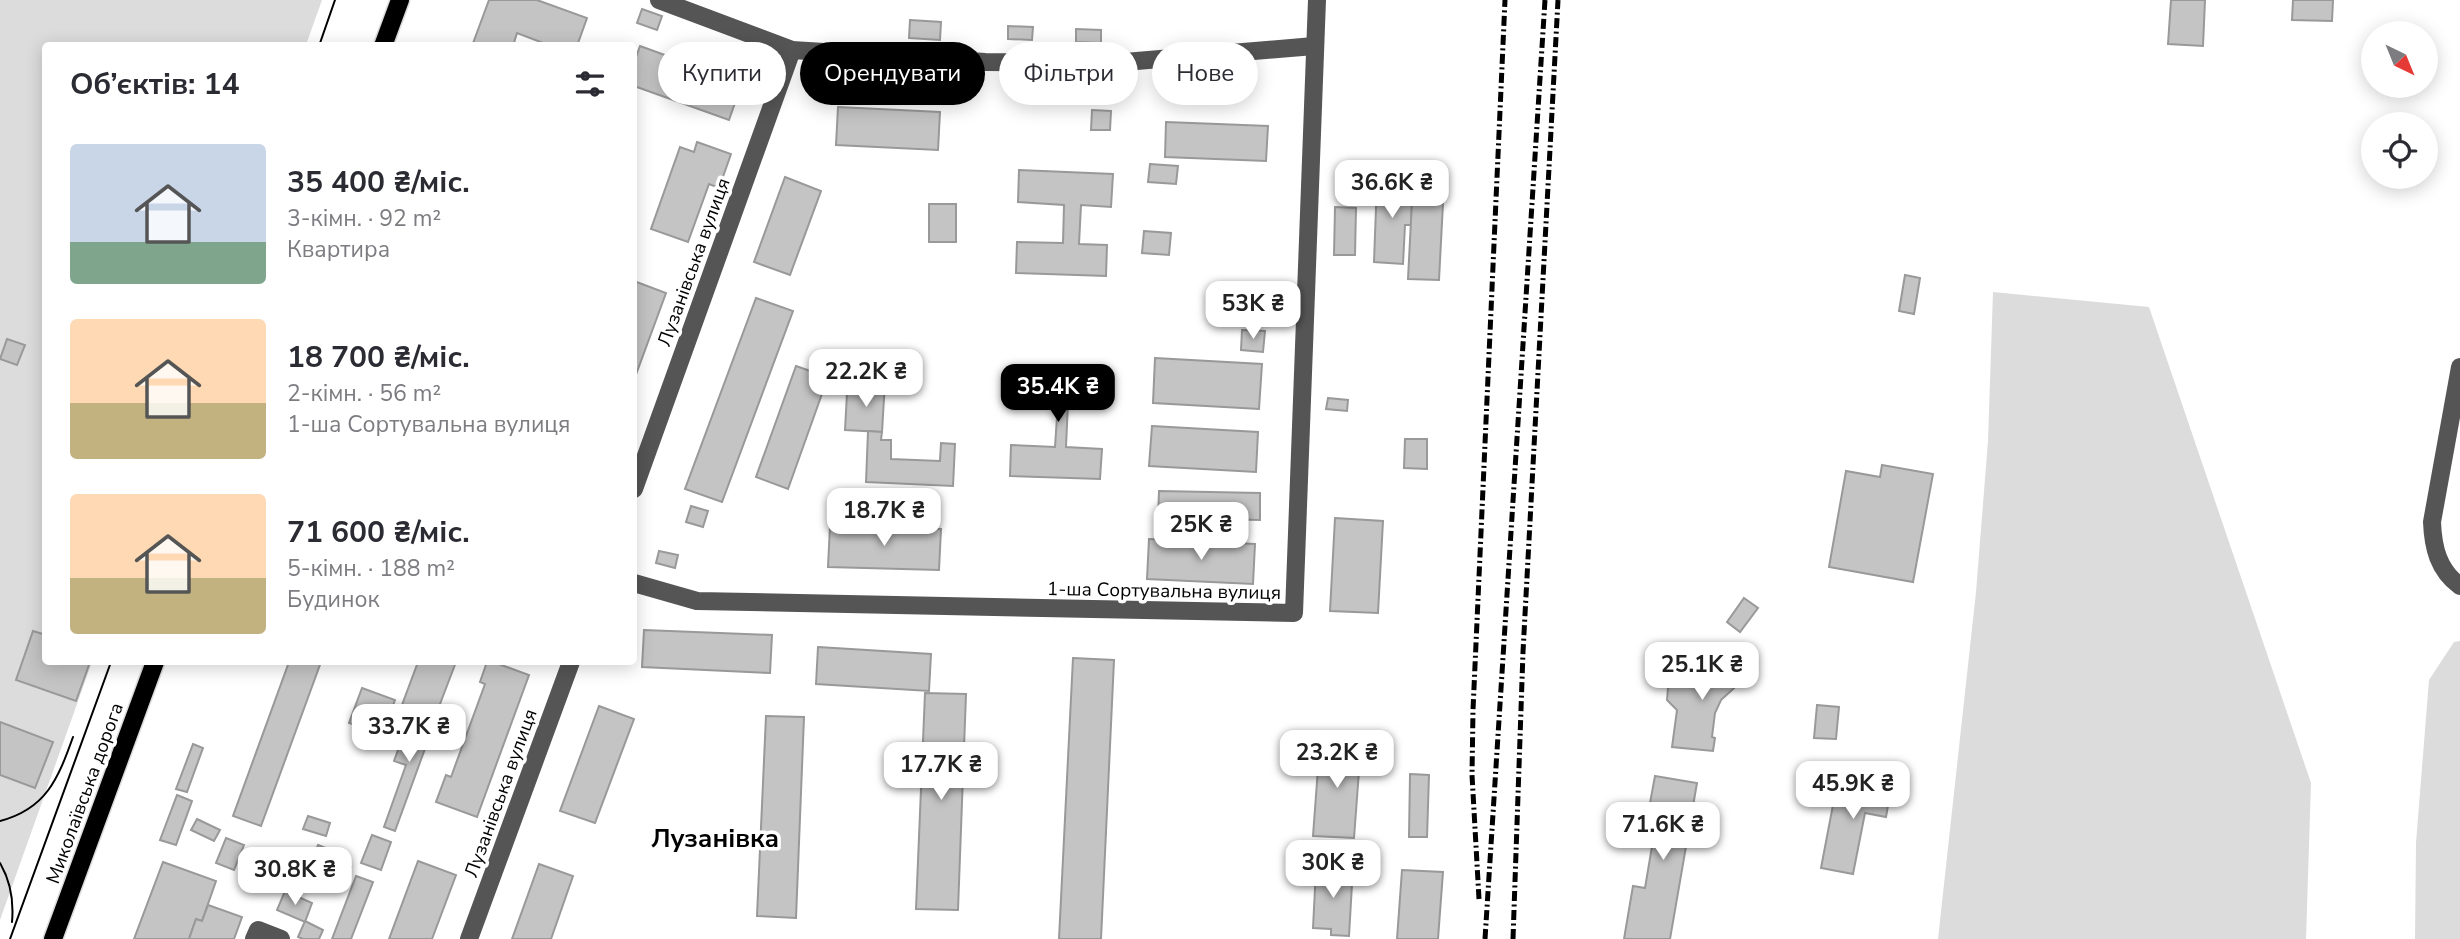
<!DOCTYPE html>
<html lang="uk">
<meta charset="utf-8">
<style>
:root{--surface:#fff;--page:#f7f7f7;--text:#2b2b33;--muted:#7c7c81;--accent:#000}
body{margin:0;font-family:"Nunito Sans",sans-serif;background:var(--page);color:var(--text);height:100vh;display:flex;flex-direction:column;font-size:26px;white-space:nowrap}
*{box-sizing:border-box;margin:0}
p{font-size:23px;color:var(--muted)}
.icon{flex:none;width:38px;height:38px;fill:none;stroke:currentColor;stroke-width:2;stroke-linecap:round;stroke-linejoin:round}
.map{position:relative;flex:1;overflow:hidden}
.drawer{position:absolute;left:42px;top:42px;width:595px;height:623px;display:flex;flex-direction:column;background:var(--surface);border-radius:7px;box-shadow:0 4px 18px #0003}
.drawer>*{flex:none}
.top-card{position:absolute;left:658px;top:42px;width:665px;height:63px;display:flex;gap:14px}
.needle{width:46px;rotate:137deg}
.buttons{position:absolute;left:2361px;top:21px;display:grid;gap:14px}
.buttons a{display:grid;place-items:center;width:77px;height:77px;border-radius:50%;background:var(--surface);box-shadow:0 4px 18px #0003;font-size:35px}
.price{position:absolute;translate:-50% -60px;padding:0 16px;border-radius:14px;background:#fff;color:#222;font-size:23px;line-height:46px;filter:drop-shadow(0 2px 4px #0008)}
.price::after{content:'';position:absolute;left:50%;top:42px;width:21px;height:16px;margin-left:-10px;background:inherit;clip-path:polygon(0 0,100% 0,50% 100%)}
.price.active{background:var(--accent);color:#fff}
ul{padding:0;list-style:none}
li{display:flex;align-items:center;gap:21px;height:175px;padding:0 28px}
li span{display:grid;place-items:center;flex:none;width:196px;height:140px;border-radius:7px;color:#555}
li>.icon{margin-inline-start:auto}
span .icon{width:84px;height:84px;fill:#fffc;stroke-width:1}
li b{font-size:30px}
h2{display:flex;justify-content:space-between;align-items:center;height:84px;padding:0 28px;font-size:30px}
.chip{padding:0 24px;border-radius:32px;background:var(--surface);box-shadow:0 4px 18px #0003;font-size:24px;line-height:63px}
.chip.active{background:var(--accent);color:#fff}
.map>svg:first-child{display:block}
.green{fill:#dcdcdc}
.building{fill:#c4c4c4;stroke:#999;stroke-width:2}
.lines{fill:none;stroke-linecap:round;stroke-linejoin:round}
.major-casing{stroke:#dbdbdb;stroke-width:21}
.minor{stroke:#555;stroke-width:18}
.major{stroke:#000;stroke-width:18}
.tram{stroke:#000;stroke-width:2}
.rail{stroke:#000;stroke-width:5;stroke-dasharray:10 3.5 2 3.5;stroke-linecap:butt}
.labels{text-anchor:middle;stroke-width:7;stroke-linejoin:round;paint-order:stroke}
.street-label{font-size:19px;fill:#000;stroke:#fff}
.district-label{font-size:26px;font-weight:bold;fill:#000;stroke:#fff}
</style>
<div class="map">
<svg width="2460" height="939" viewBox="0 0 2460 939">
<rect width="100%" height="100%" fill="#fff"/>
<g class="green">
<path d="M0,0H322L306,45L46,46V662H92L0,920Z"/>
<path d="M1993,292L2149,307L2311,783L2306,939H1938L1976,592L1988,441Z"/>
<path d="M2460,641V939H2415L2416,843L2429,680L2454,642Z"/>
</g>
<g class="building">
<path d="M489,0H537L587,18L577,46H551L517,33L513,46H472Z"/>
<path d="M2171,0H2205L2203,46L2168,44Z"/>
<path d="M2293,0H2333L2332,21L2292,20Z"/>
<path d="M642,9L662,16L657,30L637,23Z"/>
<path d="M910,20L941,22L940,40L909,38Z"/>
<path d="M1008,26L1033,27L1032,40L1008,39Z"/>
<path d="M1076,29L1101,30V43L1076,42Z"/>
<path d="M640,46L742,83L729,120L634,86V63Z"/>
<path d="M838,107L940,112L938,150L836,145Z"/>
<path d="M1092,110L1111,111L1110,130H1091Z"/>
<path d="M1166,122L1268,126L1266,161L1165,157Z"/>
<path d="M697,142L731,154L719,188L709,184L688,242L651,229L680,147L694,152Z"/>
<path d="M1150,164L1178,166L1176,184L1148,182Z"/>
<path d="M1019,170L1113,174L1111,207L1081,205L1079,244L1107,245L1106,276L1016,273L1017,242L1063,243L1064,205L1018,202Z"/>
<path d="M785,177L821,191L790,275L754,262Z"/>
<path d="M1377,181L1413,182L1411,225H1405L1403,264L1374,262Z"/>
<path d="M1413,182L1444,184L1439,280L1408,279Z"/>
<rect x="929" y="204" width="27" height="38"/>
<path d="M1335,207L1356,208L1355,255H1334Z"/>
<path d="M1144,231L1171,233L1169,255L1142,253Z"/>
<path d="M1905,275L1920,278L1914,314L1899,311Z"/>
<path d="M634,281L666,293L634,380Z"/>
<path d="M756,298L793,311L722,502L685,489Z"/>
<path d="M1242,330L1265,331L1263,352L1241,350Z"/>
<path d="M7,339L25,345L17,365L0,359Z"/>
<path d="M1155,358L1262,364L1259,409L1153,403Z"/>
<path d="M796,366L828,377L788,489L756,477Z"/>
<path d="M1015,369L1106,373L1104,404L1068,402L1066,447L1102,449L1100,479L1010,476L1011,445L1055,447L1058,401L1013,399Z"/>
<path d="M865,381L885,382L882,432L845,430L847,393L864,394Z"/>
<path d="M1328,398L1348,400L1347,411L1326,409Z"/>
<path d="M1152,426L1258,432L1256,472L1149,466Z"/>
<path d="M868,431L882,432L881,440H891V459L940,461L941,443L955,444L953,486L866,482Z"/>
<path d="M1405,439H1427V469L1404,468Z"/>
<path d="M1882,465L1933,474L1913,582L1829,567L1846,471L1880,477Z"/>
<path d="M1159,491L1260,493V520L1158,518Z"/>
<path d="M691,506L708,511L703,527L686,522Z"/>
<path d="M1335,518L1383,521L1378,613L1330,611Z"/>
<path d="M830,526L941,529L939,570L828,567Z"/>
<path d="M1149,539L1255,544L1253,584L1147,579Z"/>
<path d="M659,551L678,555L675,568L656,563Z"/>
<path d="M1744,598L1758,608L1740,632L1727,622Z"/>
<path d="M644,630L772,635L770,673L642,667Z"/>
<path d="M33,631L46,635V662H90L76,701L16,680Z"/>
<path d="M818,647L931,654L929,691L816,684Z"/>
<path d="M1714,652L1736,670V666L1743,665L1744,668L1741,673L1746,677L1721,700L1715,713L1712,737L1715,738L1713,751L1672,747L1677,710L1667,700L1668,688L1677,679L1690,681Z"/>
<path d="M1073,658L1114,660L1101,939H1059Z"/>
<path d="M289,662H321L261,826L233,816Z"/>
<path d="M418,662H456L435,717L402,705Z"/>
<path d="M487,662H493L529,675L477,817L436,802L446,775L451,777L485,684L480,682Z"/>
<path d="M362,688L395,700L382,735L349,723Z"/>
<path d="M925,693L966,694L958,910L916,909Z"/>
<path d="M1817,705L1839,707L1836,739L1814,738Z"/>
<path d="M599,706L634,719L595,823L560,811Z"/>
<path d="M411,715L434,724L395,831L384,827L406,765L394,761Z"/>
<path d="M766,716L804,717L796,918L757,916Z"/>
<path d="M0,722L53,742L35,788L0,775Z"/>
<path d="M1320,741L1361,744L1354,838L1313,836Z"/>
<path d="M193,744L203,748L187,792L176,789Z"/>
<path d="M1872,773L1893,777L1886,817L1865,813L1853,874L1821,868L1837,784L1869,790Z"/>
<path d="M1410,774L1429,775L1427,837H1409Z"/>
<path d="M1655,776L1697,783L1670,939H1624L1633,886L1645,888L1659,805L1650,803Z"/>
<path d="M177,795L192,801L176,845L160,840Z"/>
<path d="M308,816L330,823L326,836L303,829Z"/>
<path d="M197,819L220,830L214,841L191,830Z"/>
<path d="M372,835L391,842L381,870L361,863Z"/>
<path d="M226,838L244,845L234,870L216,863Z"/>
<path d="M318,845L336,852L327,876L308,869Z"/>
<path d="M294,860L302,864L297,876L289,873Z"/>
<path d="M337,861L351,867L343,883L330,877Z"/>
<path d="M418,861L456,875L432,939H389Z"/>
<path d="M163,862L216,881L202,921L196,919L189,939H134Z"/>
<path d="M539,864L573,876L551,939H512Z"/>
<path d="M1335,866L1353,867L1349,936L1331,935V929L1313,928L1316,869L1335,870Z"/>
<path d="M1402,870L1443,872L1438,939H1397Z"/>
<path d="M356,876L373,882L351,939H332Z"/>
<path d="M285,891L312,903L305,922L277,910Z"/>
<path d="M208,905L242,917L234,939H189L196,919L202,921Z"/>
<path d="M305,921L323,930L319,939H303L298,937Z"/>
</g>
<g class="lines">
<defs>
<g id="major">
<path d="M383,46L400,0"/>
<path d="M53,939L155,662"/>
</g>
</defs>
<use href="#major" class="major-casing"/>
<g class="minor">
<path d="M659,0L792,50L985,62L1113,63L1314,46"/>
<path d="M2460,367L2432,522C2433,547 2438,570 2460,586"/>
<path d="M634,489L792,50"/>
<path d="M634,583L697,601L1294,613L1317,0"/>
<path d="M254,939L258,930L281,939"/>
<path d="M469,939L571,662"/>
</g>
<use href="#major" class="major"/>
<g class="tram">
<path d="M319,46L335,0"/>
<path d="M0,821C46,809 58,779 73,737"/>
<path d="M0,863C11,882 14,900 12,922"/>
<path d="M10,939L111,662"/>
</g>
<g class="rail">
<path d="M1479,899L1472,775L1473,710L1505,0"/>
<path d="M1485,939L1545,0"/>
<path d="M1513,939L1523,652L1558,0"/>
</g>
</g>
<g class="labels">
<g class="street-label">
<text transform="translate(693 262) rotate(-70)" y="7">Лузанівська вулиця</text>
<text transform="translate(1164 590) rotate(1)" y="7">1-ша Сортувальна вулиця</text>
<text transform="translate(84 793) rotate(-70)" y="7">Миколаївська дорога</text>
<text transform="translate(500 793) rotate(-70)" y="7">Лузанівська вулиця</text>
</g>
<g class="district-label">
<text x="715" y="847">Лузанівка</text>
</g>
</g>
</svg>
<div class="buttons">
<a><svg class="needle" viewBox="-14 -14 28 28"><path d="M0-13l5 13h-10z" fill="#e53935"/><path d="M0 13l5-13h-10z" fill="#7c7c81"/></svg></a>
<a><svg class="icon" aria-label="locate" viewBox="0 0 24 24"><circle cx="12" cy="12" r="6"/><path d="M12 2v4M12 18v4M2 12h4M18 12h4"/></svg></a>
</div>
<b class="price" style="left:1392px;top:220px">36.6K ₴</b>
<b class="price" style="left:1253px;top:341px">53K ₴</b>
<b class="price" style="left:866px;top:409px">22.2K ₴</b>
<b class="price active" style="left:1058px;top:424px">35.4K ₴</b>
<b class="price" style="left:884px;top:548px">18.7K ₴</b>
<b class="price" style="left:1201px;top:562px">25K ₴</b>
<b class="price" style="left:1702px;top:702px">25.1K ₴</b>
<b class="price" style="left:409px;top:764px">33.7K ₴</b>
<b class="price" style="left:1337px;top:790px">23.2K ₴</b>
<b class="price" style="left:941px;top:802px">17.7K ₴</b>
<b class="price" style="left:1853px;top:821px">45.9K ₴</b>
<b class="price" style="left:1663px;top:862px">71.6K ₴</b>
<b class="price" style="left:1333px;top:900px">30K ₴</b>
<b class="price" style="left:295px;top:907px">30.8K ₴</b>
<div class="top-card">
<a class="chip">Купити</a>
<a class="chip active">Орендувати</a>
<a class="chip">Фільтри</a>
<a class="chip">Нове</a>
</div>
<section class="drawer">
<h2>Об’єктів: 14<svg class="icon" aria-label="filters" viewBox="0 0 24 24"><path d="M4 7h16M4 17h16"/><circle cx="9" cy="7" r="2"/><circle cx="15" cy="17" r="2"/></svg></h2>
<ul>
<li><span style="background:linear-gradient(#c9d6e8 70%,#7fa58c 0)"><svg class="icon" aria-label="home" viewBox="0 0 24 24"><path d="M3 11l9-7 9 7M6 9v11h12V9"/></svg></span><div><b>35 400 ₴/міс.</b><p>3-кімн. · 92 m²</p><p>Квартира</p></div></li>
<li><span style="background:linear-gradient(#ffd9b3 60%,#c2b280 0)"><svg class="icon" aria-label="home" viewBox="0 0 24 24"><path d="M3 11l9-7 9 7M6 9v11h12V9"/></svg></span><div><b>18 700 ₴/міс.</b><p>2-кімн. · 56 m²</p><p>1-ша Сортувальна вулиця</p></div></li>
<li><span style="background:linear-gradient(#ffd9b3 60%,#c2b280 0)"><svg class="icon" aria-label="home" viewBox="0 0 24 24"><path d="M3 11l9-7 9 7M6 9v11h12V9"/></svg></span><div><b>71 600 ₴/міс.</b><p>5-кімн. · 188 m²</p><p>Будинок</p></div></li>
</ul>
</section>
</div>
